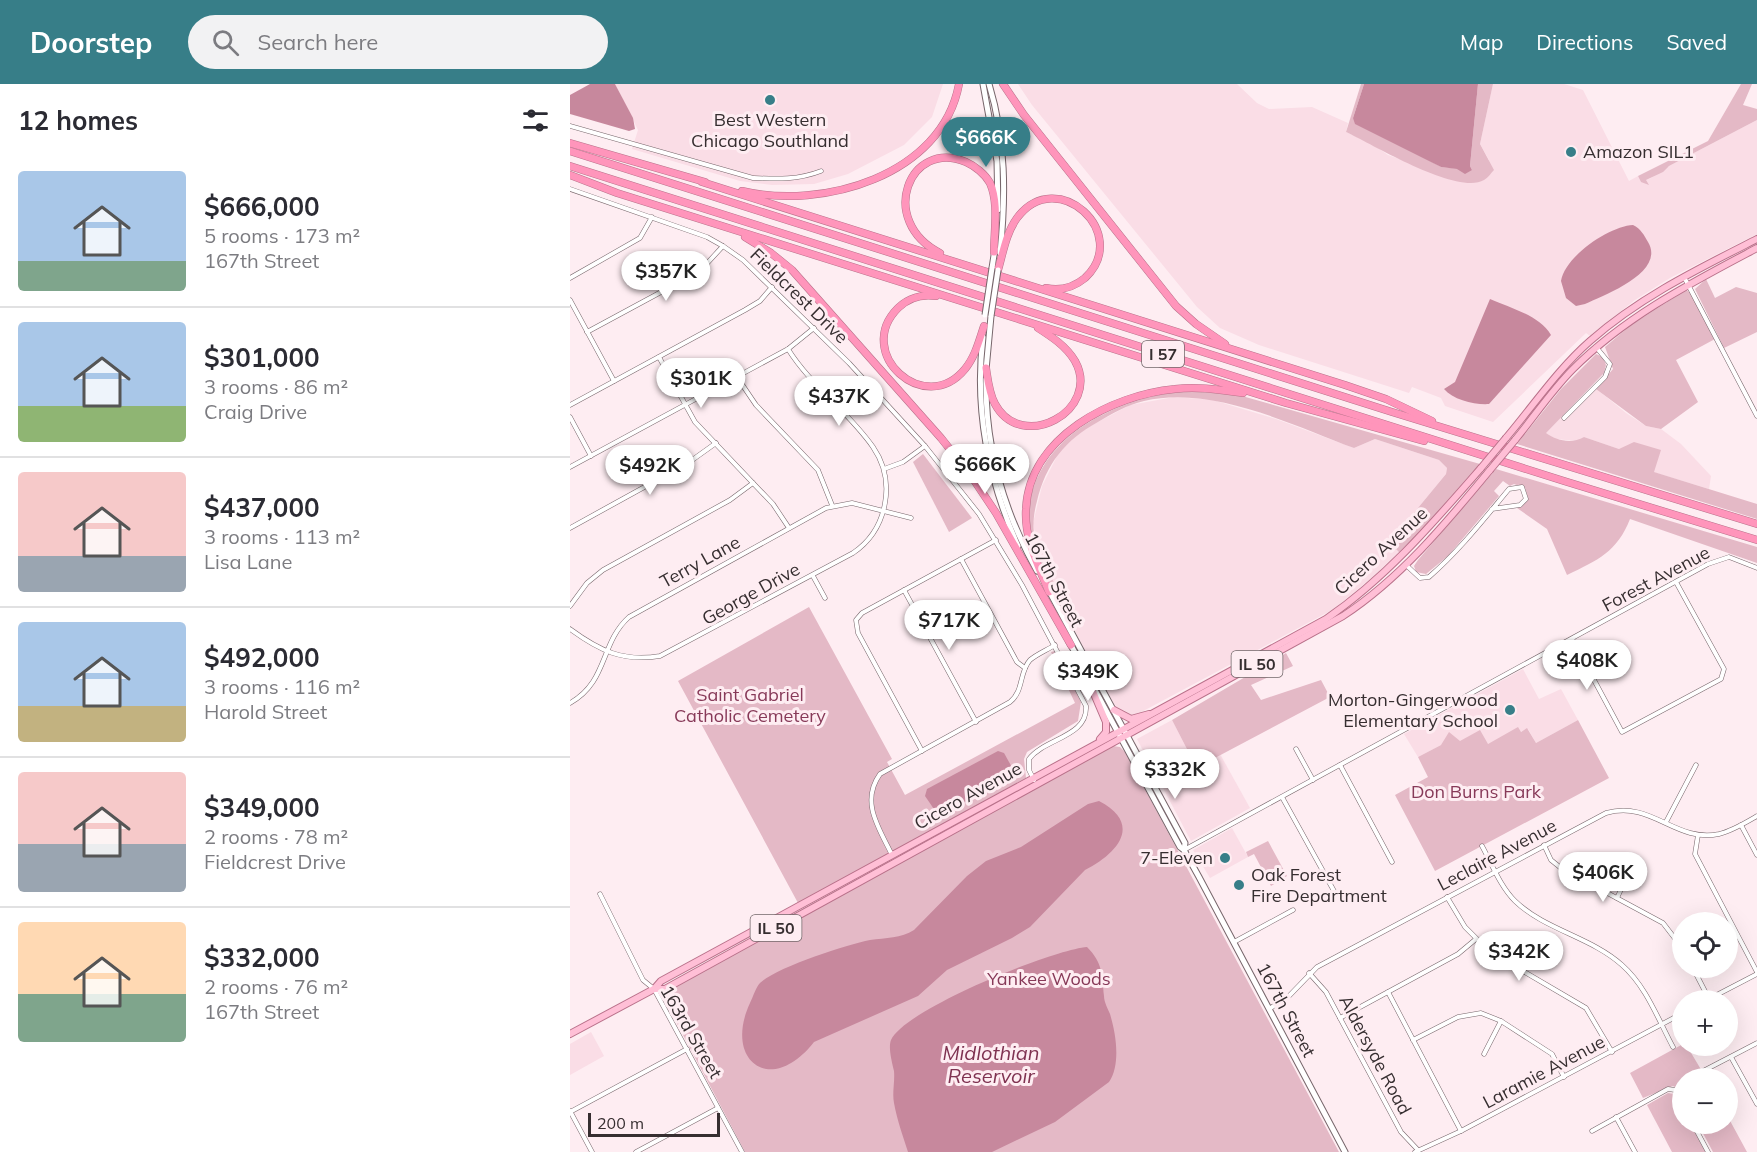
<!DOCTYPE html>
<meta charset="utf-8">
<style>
:root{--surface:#fff;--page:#f2f2f3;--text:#2b2b33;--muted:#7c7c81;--line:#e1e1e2;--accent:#377e88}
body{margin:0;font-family:Mulish,sans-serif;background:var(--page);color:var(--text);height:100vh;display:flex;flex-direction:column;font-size:22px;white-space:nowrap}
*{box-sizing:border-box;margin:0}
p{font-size:20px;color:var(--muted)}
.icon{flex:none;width:33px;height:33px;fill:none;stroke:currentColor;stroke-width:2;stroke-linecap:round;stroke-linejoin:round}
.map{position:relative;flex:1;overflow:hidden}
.side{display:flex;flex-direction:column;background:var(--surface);width:570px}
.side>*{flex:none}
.fabs{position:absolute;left:1102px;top:828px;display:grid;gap:12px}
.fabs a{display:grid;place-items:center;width:66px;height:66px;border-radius:50%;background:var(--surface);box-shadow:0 6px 24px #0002;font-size:30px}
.scale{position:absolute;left:18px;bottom:15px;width:132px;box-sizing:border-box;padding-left:6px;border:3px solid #362e30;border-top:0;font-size:16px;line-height:21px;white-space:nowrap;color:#362e30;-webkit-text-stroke:4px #feedf2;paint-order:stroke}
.price{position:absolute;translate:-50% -51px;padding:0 14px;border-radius:21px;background:#fff;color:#222;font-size:20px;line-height:39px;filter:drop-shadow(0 2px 3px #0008)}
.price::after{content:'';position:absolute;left:50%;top:36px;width:18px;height:14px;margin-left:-9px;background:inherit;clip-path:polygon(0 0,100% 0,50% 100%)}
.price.selected{background:var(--accent);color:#fff}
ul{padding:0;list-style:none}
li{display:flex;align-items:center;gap:18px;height:150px;padding:0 18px}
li+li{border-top:2px solid var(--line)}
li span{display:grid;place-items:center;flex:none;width:168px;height:120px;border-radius:6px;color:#555}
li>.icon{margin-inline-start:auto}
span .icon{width:72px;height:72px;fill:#fffc;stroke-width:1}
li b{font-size:26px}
h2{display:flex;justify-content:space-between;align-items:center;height:72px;padding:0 18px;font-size:26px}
header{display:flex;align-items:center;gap:36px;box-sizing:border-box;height:84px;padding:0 30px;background:var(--accent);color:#fff}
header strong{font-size:28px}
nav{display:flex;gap:33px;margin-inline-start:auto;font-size:21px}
.search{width:420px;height:54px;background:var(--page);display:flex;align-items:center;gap:15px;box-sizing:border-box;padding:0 21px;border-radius:33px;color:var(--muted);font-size:22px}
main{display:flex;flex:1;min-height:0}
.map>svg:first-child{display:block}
.built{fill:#fadde6}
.green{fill:#e4b9c6}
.water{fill:#c7889d}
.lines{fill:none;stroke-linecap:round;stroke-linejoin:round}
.minor-casing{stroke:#77666b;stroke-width:5}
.secondary-casing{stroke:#77666b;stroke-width:7}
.primary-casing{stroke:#b9718a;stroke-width:8}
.motorway-casing{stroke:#b9718a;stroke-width:8}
.minor{stroke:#fff;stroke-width:4}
.secondary{stroke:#fff;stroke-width:5}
.primary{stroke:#ffbfd6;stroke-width:6}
.motorway{stroke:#ff95bb;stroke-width:7}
.secondary-bridge-casing{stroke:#77666b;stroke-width:7;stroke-linecap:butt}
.primary-bridge-casing{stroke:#b9718a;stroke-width:8;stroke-linecap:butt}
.secondary-bridge{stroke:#fff;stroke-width:5}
.primary-bridge{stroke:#ffbfd6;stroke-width:6}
.poi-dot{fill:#377e88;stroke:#feedf2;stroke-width:2}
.labels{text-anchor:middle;stroke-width:6;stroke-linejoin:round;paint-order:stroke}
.shield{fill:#feedf2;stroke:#72676a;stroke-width:1.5}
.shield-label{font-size:16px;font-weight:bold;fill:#362e30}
.poi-label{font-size:18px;fill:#362e30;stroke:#feedf2;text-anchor:start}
.street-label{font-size:18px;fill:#362e30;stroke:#feedf2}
.park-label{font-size:18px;fill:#873958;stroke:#feedf2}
.water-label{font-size:20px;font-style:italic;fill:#7f3251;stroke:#feedf2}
</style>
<header>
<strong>Doorstep</strong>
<div class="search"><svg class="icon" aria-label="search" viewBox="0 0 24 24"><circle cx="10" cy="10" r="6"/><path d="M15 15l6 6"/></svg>Search here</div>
<nav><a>Map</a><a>Directions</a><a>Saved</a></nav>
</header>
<main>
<section class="side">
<h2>12 homes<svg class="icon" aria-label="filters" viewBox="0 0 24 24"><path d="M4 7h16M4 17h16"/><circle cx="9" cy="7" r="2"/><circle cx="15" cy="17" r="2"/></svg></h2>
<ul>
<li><span style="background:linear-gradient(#a9c7e8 75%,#7fa58c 0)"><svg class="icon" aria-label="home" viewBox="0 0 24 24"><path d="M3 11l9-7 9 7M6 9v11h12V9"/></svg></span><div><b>$666,000</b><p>5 rooms · 173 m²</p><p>167th Street</p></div></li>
<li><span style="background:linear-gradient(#a9c7e8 70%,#8fb573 0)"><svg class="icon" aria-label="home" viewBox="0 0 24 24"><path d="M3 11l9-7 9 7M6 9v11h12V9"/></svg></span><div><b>$301,000</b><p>3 rooms · 86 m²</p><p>Craig Drive</p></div></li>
<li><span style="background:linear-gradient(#f6c9c9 70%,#9aa5b1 0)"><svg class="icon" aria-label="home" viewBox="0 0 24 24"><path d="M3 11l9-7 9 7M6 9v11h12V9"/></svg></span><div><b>$437,000</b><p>3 rooms · 113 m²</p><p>Lisa Lane</p></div></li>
<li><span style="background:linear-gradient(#a9c7e8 70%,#c2b280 0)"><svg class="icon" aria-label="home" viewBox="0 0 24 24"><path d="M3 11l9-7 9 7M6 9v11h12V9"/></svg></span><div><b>$492,000</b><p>3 rooms · 116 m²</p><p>Harold Street</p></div></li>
<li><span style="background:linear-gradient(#f6c9c9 60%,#9aa5b1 0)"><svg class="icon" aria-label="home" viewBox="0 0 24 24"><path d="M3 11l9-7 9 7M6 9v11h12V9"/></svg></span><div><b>$349,000</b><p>2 rooms · 78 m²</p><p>Fieldcrest Drive</p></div></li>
<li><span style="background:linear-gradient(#ffd9b3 60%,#7fa58c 0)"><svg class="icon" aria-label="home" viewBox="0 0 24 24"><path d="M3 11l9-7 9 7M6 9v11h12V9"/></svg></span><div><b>$332,000</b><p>2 rooms · 76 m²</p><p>167th Street</p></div></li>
</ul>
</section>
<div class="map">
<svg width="1187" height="1068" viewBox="0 0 1187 1068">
<rect width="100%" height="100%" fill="#feedf2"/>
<g class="built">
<path d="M45,0H373L362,33L334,61L278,90L244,100L202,101L170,97L62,65L68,46Z"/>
<path d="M448,0H667L687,19L699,25L742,23L778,39L776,48L804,61L818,71L900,99L919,76L910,60L923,0H994L1013,6L1059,97L1068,92L1071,98L1081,94L1099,82L1187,36V150L1100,194L1065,216L1020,252L1016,249L923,338L875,322L871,314L842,303L839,309L689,261L650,244L627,223L462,21Z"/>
<path d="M1023,302L1056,329L1076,342L1091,345L1111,360L1141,392L1139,405L1083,388L1049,365L1014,353L1007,357L985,355L975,349Z"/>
<path d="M604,313L643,316L706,335L784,364L805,355L869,376L877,384L876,390L824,453L826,466L833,468L764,525L562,633L547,625L486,512L487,505L469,471L463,439L472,402L491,364L511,347L560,321Z"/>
<path d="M953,585L969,615L991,605L1008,636L966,659L958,645L918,660L890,657L871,661L848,673L834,650Z"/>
<path d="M602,636L619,669L584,688L567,655Z"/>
<path d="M650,670L680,724L621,757L592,702Z"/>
<path d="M662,744L678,773L640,794L623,766Z"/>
<path d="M21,948L34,972L0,991V960Z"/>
</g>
<g class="green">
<path d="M791,0H794L783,34L871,83L902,86L900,82L908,0H923L910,60L924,86C921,89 918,94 914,96C888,112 802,60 776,48Z"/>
<path d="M1171,0H1182L1173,21L1187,25V36L1099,82L1093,88L1076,96L1079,101L1071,98L1068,92L1138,57Z"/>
<path d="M1136,195L1145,214L1166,203L1187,209V248L1154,264L1125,205Z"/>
<path d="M1116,206L1121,209L1145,255L1106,276L1128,318L1091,345L1076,342L1026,305L1043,285L1035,263L1061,241Z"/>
<path d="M1026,270L1033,273L1036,281L1034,289L976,349C987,357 1002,360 1014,353L1049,365L1064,358L1091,366L1084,388L1187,420V435L947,360L991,305Z"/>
<path d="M614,307L665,310L910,380L833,468H829L823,462L824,453L876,390L877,384L869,376L805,355L784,364C722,341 642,301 574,317C557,321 543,329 528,338C495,356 476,380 467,417C462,435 462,454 469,471C474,485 488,497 486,512C475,494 462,470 459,449C450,360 540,315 614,307Z"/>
<path d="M353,370L402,434L379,448L343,378Z"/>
<path d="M926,385L1187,463V479L1060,435C1047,468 1028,476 997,491L977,445L947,424L955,419L958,414L955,404L944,400L940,402L933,397L924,407L929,412L878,472L856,490L846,488L844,482L848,476Z"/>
<path d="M239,523L322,675L317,678L335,711L505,619L481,568L485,567L511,618L508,637L457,668L454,675L456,694L228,819L108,597Z"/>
<path d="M716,569L723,582L681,601L691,616L751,596L760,613L592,702L584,688L619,669L602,636Z"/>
<path d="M1008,636L1039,694L865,787L825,711L858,693L848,673L871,661L879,648L890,657L910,646L918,660L948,643L951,648L957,644L966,659Z"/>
<path d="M543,662L550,663L555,668L769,1068H175L94,915L96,907Z"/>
<path d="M698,757L717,792L701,802L684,770L678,773L676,768Z"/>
<path d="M1113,960L1117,962L1136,994H1113V1012L1109,1005L1103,1002L1073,1014L1060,989Z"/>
<path d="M1098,1009L1104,1010L1113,1026V1040H1120L1136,1068H1102L1077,1021Z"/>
<path d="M1158,1033L1177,1068H1143L1128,1040H1158Z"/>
</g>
<g class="water">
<path d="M20,0H45L63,34L65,45L59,47L0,30V11Z"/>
<path d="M794,0H908L900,82L902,86L895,90L887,85L871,83L785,40L783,34Z"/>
<path d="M1063,141C1071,145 1074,151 1078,158C1096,188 1035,211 1015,220L1006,222L996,214L991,197C995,172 1040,142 1063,141Z"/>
<path d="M920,215C940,224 969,231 981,251L919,320C905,321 883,316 874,305L885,298Z"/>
<path d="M428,667L434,669L444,687L442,692L375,729L368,731L355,712L357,705Z"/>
<path d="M529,717C573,740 548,769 515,786L460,843L442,854L377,886L348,912L244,958C201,1013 153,977 180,919C183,913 186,903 190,899C207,883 276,861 300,856C316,854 331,854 344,846L397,792L416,777L451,763L518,720Z"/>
<path d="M517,863C533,879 532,891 534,912C534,918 538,925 540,930C546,950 551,980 539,998L485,1038L422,1068H338C333,1052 327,1036 324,1019C322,1009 325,998 324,987C322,978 318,964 321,956C335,925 482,866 517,863Z"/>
</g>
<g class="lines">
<defs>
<g id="minor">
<path d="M0,42L183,94C207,95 228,96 251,87"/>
<path d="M0,105L137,153L153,162L173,176L279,279L355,362L409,430L452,501L516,622C518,653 475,654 459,675V686L464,696"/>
<path d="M1114,193L1187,332"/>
<path d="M0,194L70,154L82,133"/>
<path d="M0,216L44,297"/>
<path d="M17,248L130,187L153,162"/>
<path d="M89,273L125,338L203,420L219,444"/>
<path d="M167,293L186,321L248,386L262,421"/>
<path d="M0,321L175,226L190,217L202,203"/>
<path d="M0,333L21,372"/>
<path d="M994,334L1035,293L1040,280L1026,263"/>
<path d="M0,383L218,265L244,244"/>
<path d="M314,385L333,378L355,362"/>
<path d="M0,444L118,379L146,359"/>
<path d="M391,475L447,578L455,584"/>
<path d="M836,481L850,494L859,493C889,467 914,435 939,405L952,403L956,415L950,421L922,425"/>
<path d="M243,492L255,514"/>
<path d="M334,506L406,638"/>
<path d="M0,522L17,499L33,486L160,416L183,399"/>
<path d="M0,545C30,567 53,578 90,572L283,469C317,446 327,398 303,363C278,327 241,302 218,265"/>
<path d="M1002,555L1052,648L1151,595L1154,585L1106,498"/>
<path d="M0,619C38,598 30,559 59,533L256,424L282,419L341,434"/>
<path d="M726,665L743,696"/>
<path d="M352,667L288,549L286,536L292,529L426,456"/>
<path d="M770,681L822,778"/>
<path d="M712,713L764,807"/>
<path d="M1096,738L1126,681"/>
<path d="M1171,741L1187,771"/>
<path d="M1128,751L1125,770L1187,888"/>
<path d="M974,761L981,776L991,784L1093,839L1113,865"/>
<path d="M912,762C922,780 930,802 945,817C975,846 1021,853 1052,881C1076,902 1088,935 1103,963"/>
<path d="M614,766L1138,480L1159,473L1187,484"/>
<path d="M322,771C309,744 290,718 310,690L440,618C454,607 449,588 460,576C467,570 477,566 485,561"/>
<path d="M30,810L73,896L84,905L172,1068"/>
<path d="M877,813L895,843L919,867L1016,924L1042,968"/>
<path d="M1047,814L1062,782"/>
<path d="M664,858L723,826"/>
<path d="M1123,884L1139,915"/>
<path d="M739,889L756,908L831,1048L848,1066"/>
<path d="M818,908L891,1047"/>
<path d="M1137,916L1187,890"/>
<path d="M699,925L719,912L747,883L1036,729C1082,716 1105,759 1149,750C1162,747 1175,739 1187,732"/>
<path d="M770,934L888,870L906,855"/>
<path d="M843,956L888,933L911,929L931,937L982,970L994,993"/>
<path d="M914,970L931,937"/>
<path d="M1161,973L1187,1020"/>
<path d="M1135,986L1187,959"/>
<path d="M0,1027L22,1068"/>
<path d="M0,1028L117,965"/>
<path d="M1046,1033L1065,1068"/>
<path d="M1123,1040L1138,1068"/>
<path d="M1022,1047L1098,1005L1105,1006L1113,1022"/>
<path d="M66,1068L148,1024"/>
<path d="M845,1068L891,1047L1113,929"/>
</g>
<g id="secondary">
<path d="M413,0L427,77L428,126"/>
<path d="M419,0C436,56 436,112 430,169"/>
<path d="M422,184L425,165"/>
<path d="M413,253C404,327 418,395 448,462"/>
<path d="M416,286L421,232"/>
<path d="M416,295C415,363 434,428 467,487"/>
<path d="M478,505L615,759L614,766"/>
<path d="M499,558L511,579"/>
<path d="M525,606L610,763L614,766L629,793L775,1068"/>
</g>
<g id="primary">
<path d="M936,354C963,322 989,284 1020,257C1070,213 1128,185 1187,155"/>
<path d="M945,356C964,333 982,306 1003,285C1056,232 1121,199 1187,164"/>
<path d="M510,577L536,638V648L530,655"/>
<path d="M544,626L561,635L579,630"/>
<path d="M84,905H95L773,532C831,494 876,439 920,386"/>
<path d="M0,950L84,905L91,897L756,535C816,494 863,439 911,384"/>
</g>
<g id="motorway">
<path d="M433,0L454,31L606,222L626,240L655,260"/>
<path d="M0,59L135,98"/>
<path d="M0,67L822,328L1187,440"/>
<path d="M0,82L994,397L1187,456"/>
<path d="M0,91L47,109L716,319L854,357"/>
<path d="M132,98L775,301L816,315L862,337"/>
<path d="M172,107C252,126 372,92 389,0"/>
<path d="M175,153L201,169L222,186L371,354L402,393L426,429L501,561"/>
<path d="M370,169C307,137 339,54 396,78C405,82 415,90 420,99C429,119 424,146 424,168"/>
<path d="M428,186C433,169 436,149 447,134C487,80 562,150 515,194C504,203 490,207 476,204"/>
<path d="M366,212C352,210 338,214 328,224C283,269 355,334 395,285C405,273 409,257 414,242"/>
<path d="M416,284C418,297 419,309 425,320C452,370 532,326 505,277C496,262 482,253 468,244"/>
<path d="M479,508C468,481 454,455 456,425C459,353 542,311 605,305C628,302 651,306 673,309"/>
</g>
</defs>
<use href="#minor" class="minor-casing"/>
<use href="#secondary" class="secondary-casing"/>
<use href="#primary" class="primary-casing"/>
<use href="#motorway" class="motorway-casing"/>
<use href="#minor" class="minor"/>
<use href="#secondary" class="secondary"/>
<use href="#primary" class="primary"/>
<use href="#motorway" class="motorway"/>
<defs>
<g id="secondary-bridge">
<path d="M415,231L422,184"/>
<path d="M421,232L428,186"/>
</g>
<g id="primary-bridge">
<path d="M911,384L936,354"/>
<path d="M920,386L945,356"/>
</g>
</defs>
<use href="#secondary-bridge" class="secondary-bridge-casing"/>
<use href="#primary-bridge" class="primary-bridge-casing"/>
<use href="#secondary-bridge" class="secondary-bridge"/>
<use href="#primary-bridge" class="primary-bridge"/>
</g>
<g class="poi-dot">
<circle cx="200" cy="16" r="6"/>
<circle cx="1001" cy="68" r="6"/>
<circle cx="940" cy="626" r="6"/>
<circle cx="655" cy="774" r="6"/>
<circle cx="669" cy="801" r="6"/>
</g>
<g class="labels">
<g class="shield">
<rect x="572" y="257" width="42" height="26" rx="4.5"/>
<rect x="661.5" y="567" width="51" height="26" rx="4.5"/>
<rect x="180.5" y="831" width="51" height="26" rx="4.5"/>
</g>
<g class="shield-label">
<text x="593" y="276">I 57</text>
<text x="687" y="586">IL 50</text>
<text x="206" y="850">IL 50</text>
</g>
<g class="poi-label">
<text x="200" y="42" text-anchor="middle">Best Western<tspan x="200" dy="21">Chicago Southland</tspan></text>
<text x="1013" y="74">Amazon SIL1</text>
<text x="928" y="622" text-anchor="end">Morton-Gingerwood<tspan x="928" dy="21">Elementary School</tspan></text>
<text x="643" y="780" text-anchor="end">7-Eleven</text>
<text x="681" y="797">Oak Forest<tspan x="681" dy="21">Fire Department</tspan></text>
</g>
<g class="street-label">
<text transform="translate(229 212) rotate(44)" y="6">Fieldcrest Drive</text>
<text transform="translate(811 467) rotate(-43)" y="6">Cicero Avenue</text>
<text transform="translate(130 478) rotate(-29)" y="6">Terry Lane</text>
<text transform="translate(1086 495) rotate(-28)" y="6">Forest Avenue</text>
<text transform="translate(484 496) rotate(62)" y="6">167th Street</text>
<text transform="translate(181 510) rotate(-29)" y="6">George Drive</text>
<text transform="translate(398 712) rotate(-29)" y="6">Cicero Avenue</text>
<text transform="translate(927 771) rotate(-28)" y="6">Leclaire Avenue</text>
<text transform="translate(716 926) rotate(62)" y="6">167th Street</text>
<text transform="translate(121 948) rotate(60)" y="6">163rd Street</text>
<text transform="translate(805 971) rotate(62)" y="6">Aldersyde Road</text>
<text transform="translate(974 988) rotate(-28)" y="6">Laramie Avenue</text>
</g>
<g class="park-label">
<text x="180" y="617">Saint Gabriel<tspan x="180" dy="21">Catholic Cemetery</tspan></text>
<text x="906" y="714">Don Burns Park</text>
<text x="479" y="901">Yankee Woods</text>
</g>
<g class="water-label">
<text x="421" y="976">Midlothian<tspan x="421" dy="23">Reservoir</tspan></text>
</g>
</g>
</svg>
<div class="fabs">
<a><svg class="icon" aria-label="locate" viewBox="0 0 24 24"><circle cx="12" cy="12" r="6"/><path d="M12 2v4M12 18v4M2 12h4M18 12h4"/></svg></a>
<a>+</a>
<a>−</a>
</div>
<div class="scale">200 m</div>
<b class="price selected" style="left:416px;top:84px">$666K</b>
<b class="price" style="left:96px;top:218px">$357K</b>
<b class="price" style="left:131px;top:325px">$301K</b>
<b class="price" style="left:269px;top:343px">$437K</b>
<b class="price" style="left:415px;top:411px">$666K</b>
<b class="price" style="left:80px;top:412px">$492K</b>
<b class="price" style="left:379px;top:567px">$717K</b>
<b class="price" style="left:1017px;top:607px">$408K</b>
<b class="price" style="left:518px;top:618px">$349K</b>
<b class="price" style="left:605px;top:716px">$332K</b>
<b class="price" style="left:1033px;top:819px">$406K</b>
<b class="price" style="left:949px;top:898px">$342K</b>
</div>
</main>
